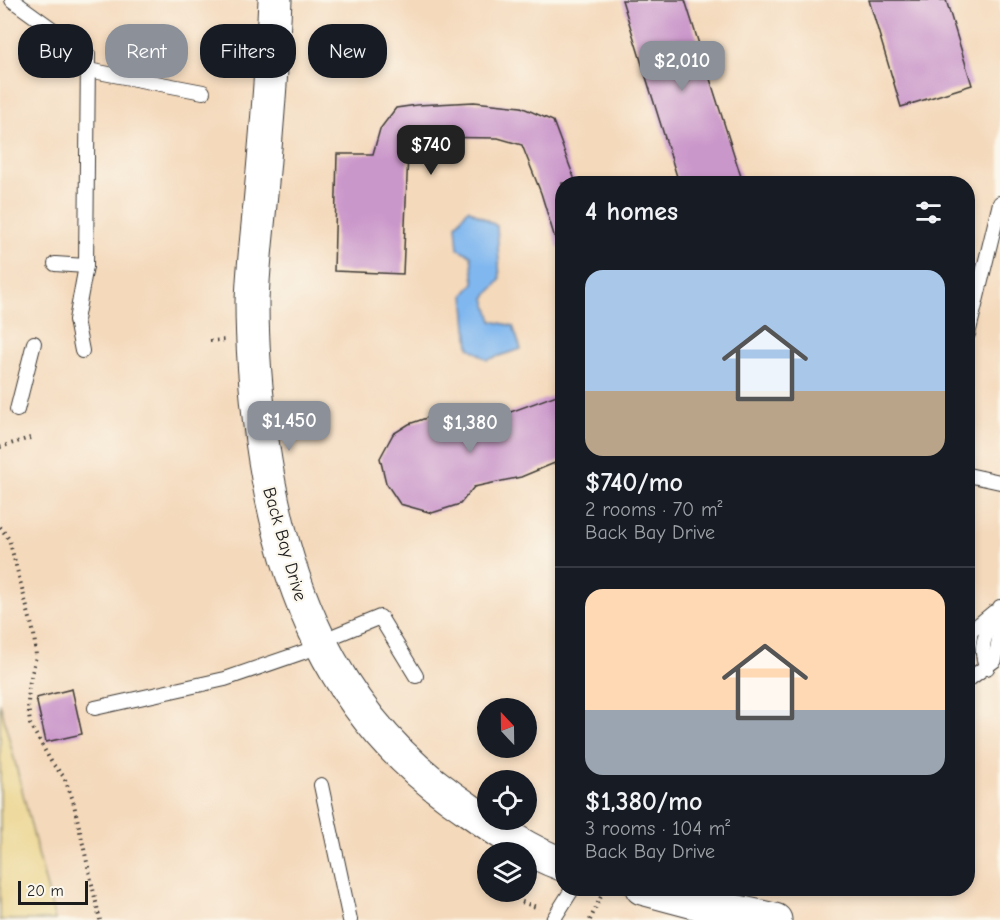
<!DOCTYPE html>
<meta charset="utf-8">
<style>
:root{--surface:#171b24;--page:#20242c;--text:#f1f3f6;--muted:#9ea1a6;--line:#363941;--accent:#8c9099}
body{margin:0;font-family:"Comic Neue",sans-serif;background:var(--page);color:var(--text);height:100vh;display:flex;flex-direction:column;font-size:22px;white-space:nowrap}
*{box-sizing:border-box;margin:0}
p{font-size:20px;color:var(--muted)}
.icon{flex:none;width:33px;height:33px;fill:none;stroke:currentColor;stroke-width:2;stroke-linecap:round;stroke-linejoin:round}
.map{position:relative;flex:1;overflow:hidden}
.side{position:absolute;left:555px;top:176px;width:420px;height:720px;display:flex;flex-direction:column;background:var(--surface);border-radius:24px;box-shadow:0 3px 9px #0003}
.side>*{flex:none}
.guide{position:absolute;left:18px;top:24px;width:447px;height:54px;display:flex;gap:12px}
.needle{width:39px;rotate:338deg}
.buttons{position:absolute;left:477px;top:698px;display:grid;gap:12px}
.buttons a{display:grid;place-items:center;width:60px;height:60px;border-radius:50%;background:var(--surface);box-shadow:0 3px 9px #0003;font-size:30px}
.scale{position:absolute;left:18px;bottom:15px;width:70px;box-sizing:border-box;padding-left:6px;border:3px solid #1c1c1c;border-top:0;font-size:16px;line-height:21px;white-space:nowrap;color:#1c1c1c;-webkit-text-stroke:4px #fbf7ec;paint-order:stroke}
.price{position:absolute;translate:-50% -51px;padding:0 14px;border-radius:12px;background:var(--accent);color:#fff;font-size:20px;line-height:39px;filter:drop-shadow(0 2px 3px #0008)}
.price::after{content:'';position:absolute;left:50%;top:36px;width:18px;height:14px;margin-left:-9px;background:inherit;clip-path:polygon(0 0,100% 0,50% 100%)}
.price.active{background:#222;color:#fff}
ul{padding:0;list-style:none}
li{display:grid;align-content:center;gap:12px;height:318px;padding:0 30px}
li+li{border-top:2px solid var(--line)}
li span{display:grid;place-items:center;height:186px;border-radius:18px;color:#555}
li>.icon{margin-inline-start:auto}
span .icon{width:108px;height:108px;fill:#fffc;stroke-width:1}
li b{font-size:26px}
h2{display:flex;justify-content:space-between;align-items:center;height:72px;padding:0 30px;font-size:26px}
.chip{padding:0 21px;border-radius:24px;background:var(--surface);box-shadow:0 3px 9px #0003;font-size:21px;line-height:54px}
.chip.active{background:var(--accent);color:#fff}
.map>svg:first-child{display:block}
.sand{fill:#eeda9e;stroke:#857b5d;stroke-width:1.5}
.water{fill:#80b7ef;stroke:#4e6a86;stroke-width:1.5}
.building{fill:#ca97ca}
.lines{fill:none;stroke-linecap:round;stroke-linejoin:round}
.service-casing{stroke:#3c3834;stroke-width:16}
.tertiary-casing{stroke:#3c3834;stroke-width:35}
.path{stroke:#3c3834;stroke-width:4;stroke-dasharray:1.5 4.5;stroke-linecap:butt}
.service{stroke:#fff;stroke-width:14}
.tertiary{stroke:#fff;stroke-width:33}
.labels{text-anchor:middle;stroke-width:4.5;stroke-linejoin:round;paint-order:stroke}
.street-label{font-size:18px;fill:#1c1c1c;stroke:#fbf7ec}
</style>
<div class="map">
<svg width="1000" height="920" viewBox="0 0 1000 920">
<rect width="100%" height="100%" fill="#fbf7ec"/>
<filter id="ink" filterUnits="userSpaceOnUse"><feTurbulence type="fractalNoise" baseFrequency=".0167" numOctaves="2"/><feDisplacementMap in="SourceGraphic" scale="12" xChannelSelector="R" yChannelSelector="G"/><feConvolveMatrix kernelMatrix="1 2 1 2 8 2 1 2 1" color-interpolation-filters="sRGB"/></filter>
<filter id="wash" filterUnits="userSpaceOnUse"><feTurbulence type="fractalNoise" baseFrequency=".008" numOctaves="4" result="noise"/><feDisplacementMap in="SourceGraphic" scale="24" xChannelSelector="R" yChannelSelector="G"/><feGaussianBlur stdDeviation="1.35" result="paint"/><feColorMatrix in="noise" values="0 0 0 0 0 0 0 0 0 0 0 0 0 0 0 0 0 1.4 0 .05"/><feComposite in="paint" operator="in"/></filter>
<g filter="url(#wash)">
<rect width="100%" height="100%" fill="#f4d9bb"/>
<path class="sand" d="M0,703L55,920H0Z"/>
<path class="water" d="M468,209L497,226L500,280L485,298L492,321L513,326L521,349L487,360L469,347L464,295L474,283L471,255L458,249L456,225Z"/>
<g id="blocks">
<g class="building">
<path d="M622,0H685L743,183H679Z"/>
<path d="M869,0H946L972,85L901,107Z"/>
<path d="M474,102L521,107L553,121L576,183H562V248H558L541,193L522,145L498,138L421,137L408,153L403,274L334,271L337,154H373L380,129L396,108L417,105Z"/>
<path d="M562,393V460L521,477L474,487L460,504L432,513L400,504L386,483L380,458L393,434L409,424L432,416L470,427Z"/>
<path d="M72,689L82,734L46,742L36,698Z"/>
</g>
</g>
</g>
<g filter="url(#ink)">
<use href="#blocks" fill-opacity="0" stroke="#3c3834" stroke-width="1.5"/>
<g class="lines">
<defs>
<g id="service">
<path d="M12,0L88,55L86,266L76,320L82,351"/>
<path d="M88,70L203,92"/>
<path d="M55,264L86,266"/>
<path d="M968,334L1000,203"/>
<path d="M17,410L34,343"/>
<path d="M968,475L1000,482"/>
<path d="M319,642L380,617L416,676"/>
<path d="M968,648L971,631L994,612"/>
<path d="M987,668C976,644 989,628 1000,607"/>
<path d="M968,680L995,660L999,639L1000,620"/>
<path d="M95,708L225,679L321,646"/>
<path d="M321,785L350,920"/>
<path d="M553,920L573,888"/>
</g>
<g id="tertiary">
<path d="M275,0C272,65 267,129 261,193C258,229 253,266 252,302C252,349 256,395 262,441C282,583 332,712 452,798C488,823 521,849 562,864"/>
<path d="M642,888L702,904L775,920"/>
</g>
</defs>
<use href="#service" class="service-casing"/>
<use href="#tertiary" class="tertiary-casing"/>
<g class="path">
<path d="M210,341L227,340"/>
<path d="M0,447L30,438"/>
<path d="M0,527L9,539L34,634L36,656L29,686L28,704L30,724L52,763L64,777L73,800L100,920"/>
<path d="M522,902L539,908"/>
<path d="M590,920L605,888"/>
</g>
<use href="#service" class="service"/>
<use href="#tertiary" class="tertiary"/>
</g>
</g>
<g class="labels">
<g class="street-label">
<text transform="translate(285 544) rotate(74)" y="6">Back Bay Drive</text>
</g>
</g>
</svg>
<div class="buttons">
<a><svg class="needle" viewBox="-14 -14 28 28"><path d="M0-13l5 13h-10z" fill="#e53935"/><path d="M0 13l5-13h-10z" fill="#9ea1a6"/></svg></a>
<a><svg class="icon" aria-label="locate" viewBox="0 0 24 24"><circle cx="12" cy="12" r="6"/><path d="M12 2v4M12 18v4M2 12h4M18 12h4"/></svg></a>
<a><svg class="icon" aria-label="layers" viewBox="0 0 24 24"><path d="M12 4l9 5-9 5-9-5zM3 14l9 5 9-5"/></svg></a>
</div>
<div class="scale">20 m</div>
<b class="price" style="left:682px;top:92px">$2,010</b>
<b class="price active" style="left:431px;top:176px">$740</b>
<b class="price" style="left:289px;top:452px">$1,450</b>
<b class="price" style="left:470px;top:454px">$1,380</b>
<div class="guide">
<a class="chip">Buy</a>
<a class="chip active">Rent</a>
<a class="chip">Filters</a>
<a class="chip">New</a>
</div>
<section class="side">
<h2>4 homes<svg class="icon" aria-label="filters" viewBox="0 0 24 24"><path d="M4 7h16M4 17h16"/><circle cx="9" cy="7" r="2"/><circle cx="15" cy="17" r="2"/></svg></h2>
<ul>
<li><span style="background:linear-gradient(#a9c7e8 65%,#b9a48a 0)"><svg class="icon" aria-label="home" viewBox="0 0 24 24"><path d="M3 11l9-7 9 7M6 9v11h12V9"/></svg></span><div><b>$740/mo</b><p>2 rooms · 70 m²</p><p>Back Bay Drive</p></div></li>
<li><span style="background:linear-gradient(#ffd9b3 65%,#9aa5b1 0)"><svg class="icon" aria-label="home" viewBox="0 0 24 24"><path d="M3 11l9-7 9 7M6 9v11h12V9"/></svg></span><div><b>$1,380/mo</b><p>3 rooms · 104 m²</p><p>Back Bay Drive</p></div></li>
</ul>
</section>
</div>
